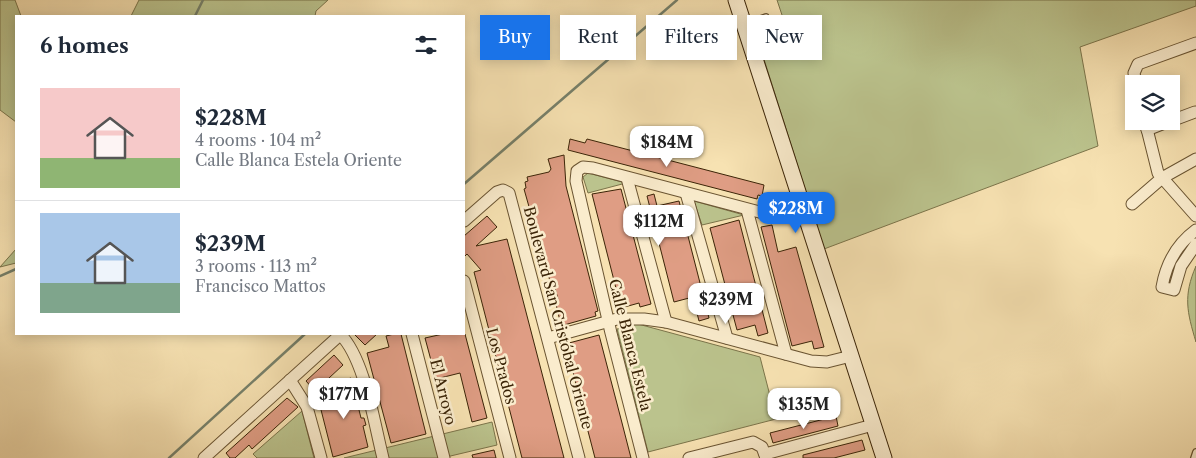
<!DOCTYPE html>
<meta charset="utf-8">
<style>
:root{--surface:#fff;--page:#f2f2f3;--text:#1f2937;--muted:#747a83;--line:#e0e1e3;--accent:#1a73e8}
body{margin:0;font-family:"Libre Caslon Text",serif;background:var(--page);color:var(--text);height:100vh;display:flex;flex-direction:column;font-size:19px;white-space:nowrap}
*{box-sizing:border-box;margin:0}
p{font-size:16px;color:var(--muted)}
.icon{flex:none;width:28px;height:28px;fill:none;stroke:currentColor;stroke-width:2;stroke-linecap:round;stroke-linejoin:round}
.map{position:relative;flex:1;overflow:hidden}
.drawer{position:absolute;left:15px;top:15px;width:450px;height:320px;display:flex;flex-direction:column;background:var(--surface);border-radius:0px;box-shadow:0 2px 12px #0003}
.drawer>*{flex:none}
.banner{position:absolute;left:480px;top:15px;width:475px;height:45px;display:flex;gap:10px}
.fabs{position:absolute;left:1125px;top:75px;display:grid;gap:10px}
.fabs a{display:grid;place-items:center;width:55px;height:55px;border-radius:0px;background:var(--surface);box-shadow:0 2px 12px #0003;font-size:25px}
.price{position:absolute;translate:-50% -42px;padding:0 11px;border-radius:10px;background:#fff;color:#222;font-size:16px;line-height:32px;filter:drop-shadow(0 1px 2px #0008)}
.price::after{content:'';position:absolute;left:50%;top:30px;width:15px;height:11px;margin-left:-8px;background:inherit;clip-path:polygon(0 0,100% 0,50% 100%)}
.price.current{background:var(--accent);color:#fff}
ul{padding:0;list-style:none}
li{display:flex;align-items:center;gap:15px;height:125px;padding:0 25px}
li+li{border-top:1px solid var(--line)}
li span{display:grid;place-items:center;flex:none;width:140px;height:100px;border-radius:0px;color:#555}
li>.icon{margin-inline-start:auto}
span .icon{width:60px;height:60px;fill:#fffc;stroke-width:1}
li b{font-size:21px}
h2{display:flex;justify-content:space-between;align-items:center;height:60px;padding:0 25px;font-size:21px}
.tag{padding:0 18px;border-radius:0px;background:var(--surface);box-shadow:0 2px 12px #0003;font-size:18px;line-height:45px}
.tag.current{background:var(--accent);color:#fff}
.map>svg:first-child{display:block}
.green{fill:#bbc38d;stroke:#7b744a}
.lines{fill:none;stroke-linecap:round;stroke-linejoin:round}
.stream{stroke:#76806a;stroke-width:2.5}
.building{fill:#df9d84;stroke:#3b2407}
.lane-casing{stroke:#6a5432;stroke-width:8}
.street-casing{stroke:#6a5432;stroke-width:13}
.secondary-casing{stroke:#3b2407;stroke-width:17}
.lane{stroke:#faeccd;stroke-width:5.5}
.street{stroke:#faeccd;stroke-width:11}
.secondary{stroke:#faeccd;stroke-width:15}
.labels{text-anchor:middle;stroke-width:5;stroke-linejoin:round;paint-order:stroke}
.street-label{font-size:15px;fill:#3b2407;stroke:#faeccd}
</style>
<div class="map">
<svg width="1196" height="458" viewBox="0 0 1196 458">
<rect width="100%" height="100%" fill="#f7e2b2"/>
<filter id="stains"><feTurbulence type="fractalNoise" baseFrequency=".004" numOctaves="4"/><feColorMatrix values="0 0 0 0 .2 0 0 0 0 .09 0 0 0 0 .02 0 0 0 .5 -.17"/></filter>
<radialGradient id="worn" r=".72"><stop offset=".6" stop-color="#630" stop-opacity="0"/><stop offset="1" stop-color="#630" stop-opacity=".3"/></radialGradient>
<g class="green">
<path d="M0,0H15L21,16H16V122L0,110Z"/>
<path d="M139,0H328L316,11L315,16H131Z"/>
<path d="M777,0H1196V6L1080,47L1098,146L824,249L756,34L785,24Z"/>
<path d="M588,173L626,183L588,193L583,177Z"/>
<path d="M694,201L744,215L702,225Z"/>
<path d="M16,249V263L0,267Z"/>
<path d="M1196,266V342C1187,312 1183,296 1196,266Z"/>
<path d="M638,324L760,357L776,419L648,452L617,329Z"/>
<path d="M302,411L314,458H257L253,454Z"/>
<path d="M492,422L497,445L442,458H344Z"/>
</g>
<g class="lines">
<g class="stream">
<path d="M195,16L203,0"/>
<path d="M464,184L677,0"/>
<path d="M0,276L16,269"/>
<path d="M169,458L305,334"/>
</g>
</g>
<g class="building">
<path d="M570,139L585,143L587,139L764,185L762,196L758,195L757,199L568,150Z"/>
<path d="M564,155L566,186L598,311L595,312L596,316L564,325L563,321H560L555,300L558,299L554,285H551L538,236L534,237L532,229L535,228L524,189L526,188L525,182L528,181L527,177L549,172L551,169L548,159Z"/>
<path d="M621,189L651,304L640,307L639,303L621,308L592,194Z"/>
<path d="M654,194L657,206L679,201L709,318L699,321L693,297L674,302L647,196Z"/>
<path d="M487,216L497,227L476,246L507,239L564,458H522L474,272L481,270L467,254L464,257V236Z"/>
<path d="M739,220L768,333L758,336L755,325L737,330L710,228Z"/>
<path d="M772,225L778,252L796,247L824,347L814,349L812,341L792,346L761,227Z"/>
<path d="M354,334H377L365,345Z"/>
<path d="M394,334H401L426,434L391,443L367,353L389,347L386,336Z"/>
<path d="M443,334H465L487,418L472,422L460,373L436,379L425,338Z"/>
<path d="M599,335L621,419L631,458H595L583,412L567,348L570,347L569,343Z"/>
<path d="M334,355L343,365L315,391L306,381Z"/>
<path d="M351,378L361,418H364L366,425L363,426L368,447L333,457L318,398L340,393L337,382Z"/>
<path d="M287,398L298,407L252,449L249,445L235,458H230L226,453Z"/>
<path d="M836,416L838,426L773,443L770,433Z"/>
<path d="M862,440L865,450L834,458H803V455Z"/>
<path d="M494,450L496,458H473L472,455Z"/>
</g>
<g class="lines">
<defs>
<g id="lane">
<path d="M744,25L766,17"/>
<path d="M1194,458L1196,452"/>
</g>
<g id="street">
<path d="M1136,84L1134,73L1138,64L1196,43"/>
<path d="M1145,121L1158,173L1196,216"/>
<path d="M1171,121L1195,112"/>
<path d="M1147,130L1170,121"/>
<path d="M627,178L666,322"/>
<path d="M686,193L727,338"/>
<path d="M1132,204L1162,178L1196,159"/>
<path d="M747,210L786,354"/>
<path d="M464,221L497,192L503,190L509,193L579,458"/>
<path d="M1196,230C1177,244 1166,264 1162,287L1174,290L1181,266L1196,244"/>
<path d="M464,281L510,458"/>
<path d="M340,334C365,359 374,423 383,458"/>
<path d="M412,334L444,458"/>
<path d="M548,338L617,319H644L666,322L811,361L827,362L851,356"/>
<path d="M290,380L307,407L321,458"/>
<path d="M765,454L873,425"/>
<path d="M204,458L341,334"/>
<path d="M643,458L611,333L576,181L577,171L583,167L593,168L763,213L783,215L803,206"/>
<path d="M689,458L753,442L762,447L766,458"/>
</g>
<path id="secondary" d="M736,0L884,458"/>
</defs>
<use href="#lane" class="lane-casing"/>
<use href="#street" class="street-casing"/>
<use href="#secondary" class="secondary-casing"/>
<use href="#lane" class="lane"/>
<use href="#street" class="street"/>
<use href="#secondary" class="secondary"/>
</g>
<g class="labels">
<g class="street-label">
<text transform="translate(558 318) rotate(75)" y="5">Boulevard San Cristóbal Oriente</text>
<text transform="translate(630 345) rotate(76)" y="5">Calle Blanca Estela</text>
<text transform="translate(501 366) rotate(75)" y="5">Los Prados</text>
<text transform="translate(443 392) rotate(76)" y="5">El Arroyo</text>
</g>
</g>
<rect width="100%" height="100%" filter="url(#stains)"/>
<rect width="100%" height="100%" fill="url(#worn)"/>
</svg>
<div class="fabs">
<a><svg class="icon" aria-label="layers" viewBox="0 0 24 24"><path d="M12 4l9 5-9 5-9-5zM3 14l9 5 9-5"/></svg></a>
</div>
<b class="price" style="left:667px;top:168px">$184M</b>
<b class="price current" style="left:796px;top:234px">$228M</b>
<b class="price" style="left:659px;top:247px">$112M</b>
<b class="price" style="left:726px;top:325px">$239M</b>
<b class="price" style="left:344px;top:420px">$177M</b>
<b class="price" style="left:804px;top:430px">$135M</b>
<div class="banner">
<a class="tag current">Buy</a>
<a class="tag">Rent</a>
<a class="tag">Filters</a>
<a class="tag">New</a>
</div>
<section class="drawer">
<h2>6 homes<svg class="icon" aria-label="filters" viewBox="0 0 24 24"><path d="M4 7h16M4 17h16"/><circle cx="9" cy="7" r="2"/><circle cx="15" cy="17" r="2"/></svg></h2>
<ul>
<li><span style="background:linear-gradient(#f6c9c9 70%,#8fb573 0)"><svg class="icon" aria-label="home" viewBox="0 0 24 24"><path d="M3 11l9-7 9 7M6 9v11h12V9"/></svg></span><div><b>$228M</b><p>4 rooms · 104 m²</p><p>Calle Blanca Estela Oriente</p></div></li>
<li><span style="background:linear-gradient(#a9c7e8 70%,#7fa58c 0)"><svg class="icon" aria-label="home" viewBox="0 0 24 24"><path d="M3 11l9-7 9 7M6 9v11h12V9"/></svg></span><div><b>$239M</b><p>3 rooms · 113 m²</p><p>Francisco Mattos</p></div></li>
</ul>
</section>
</div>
